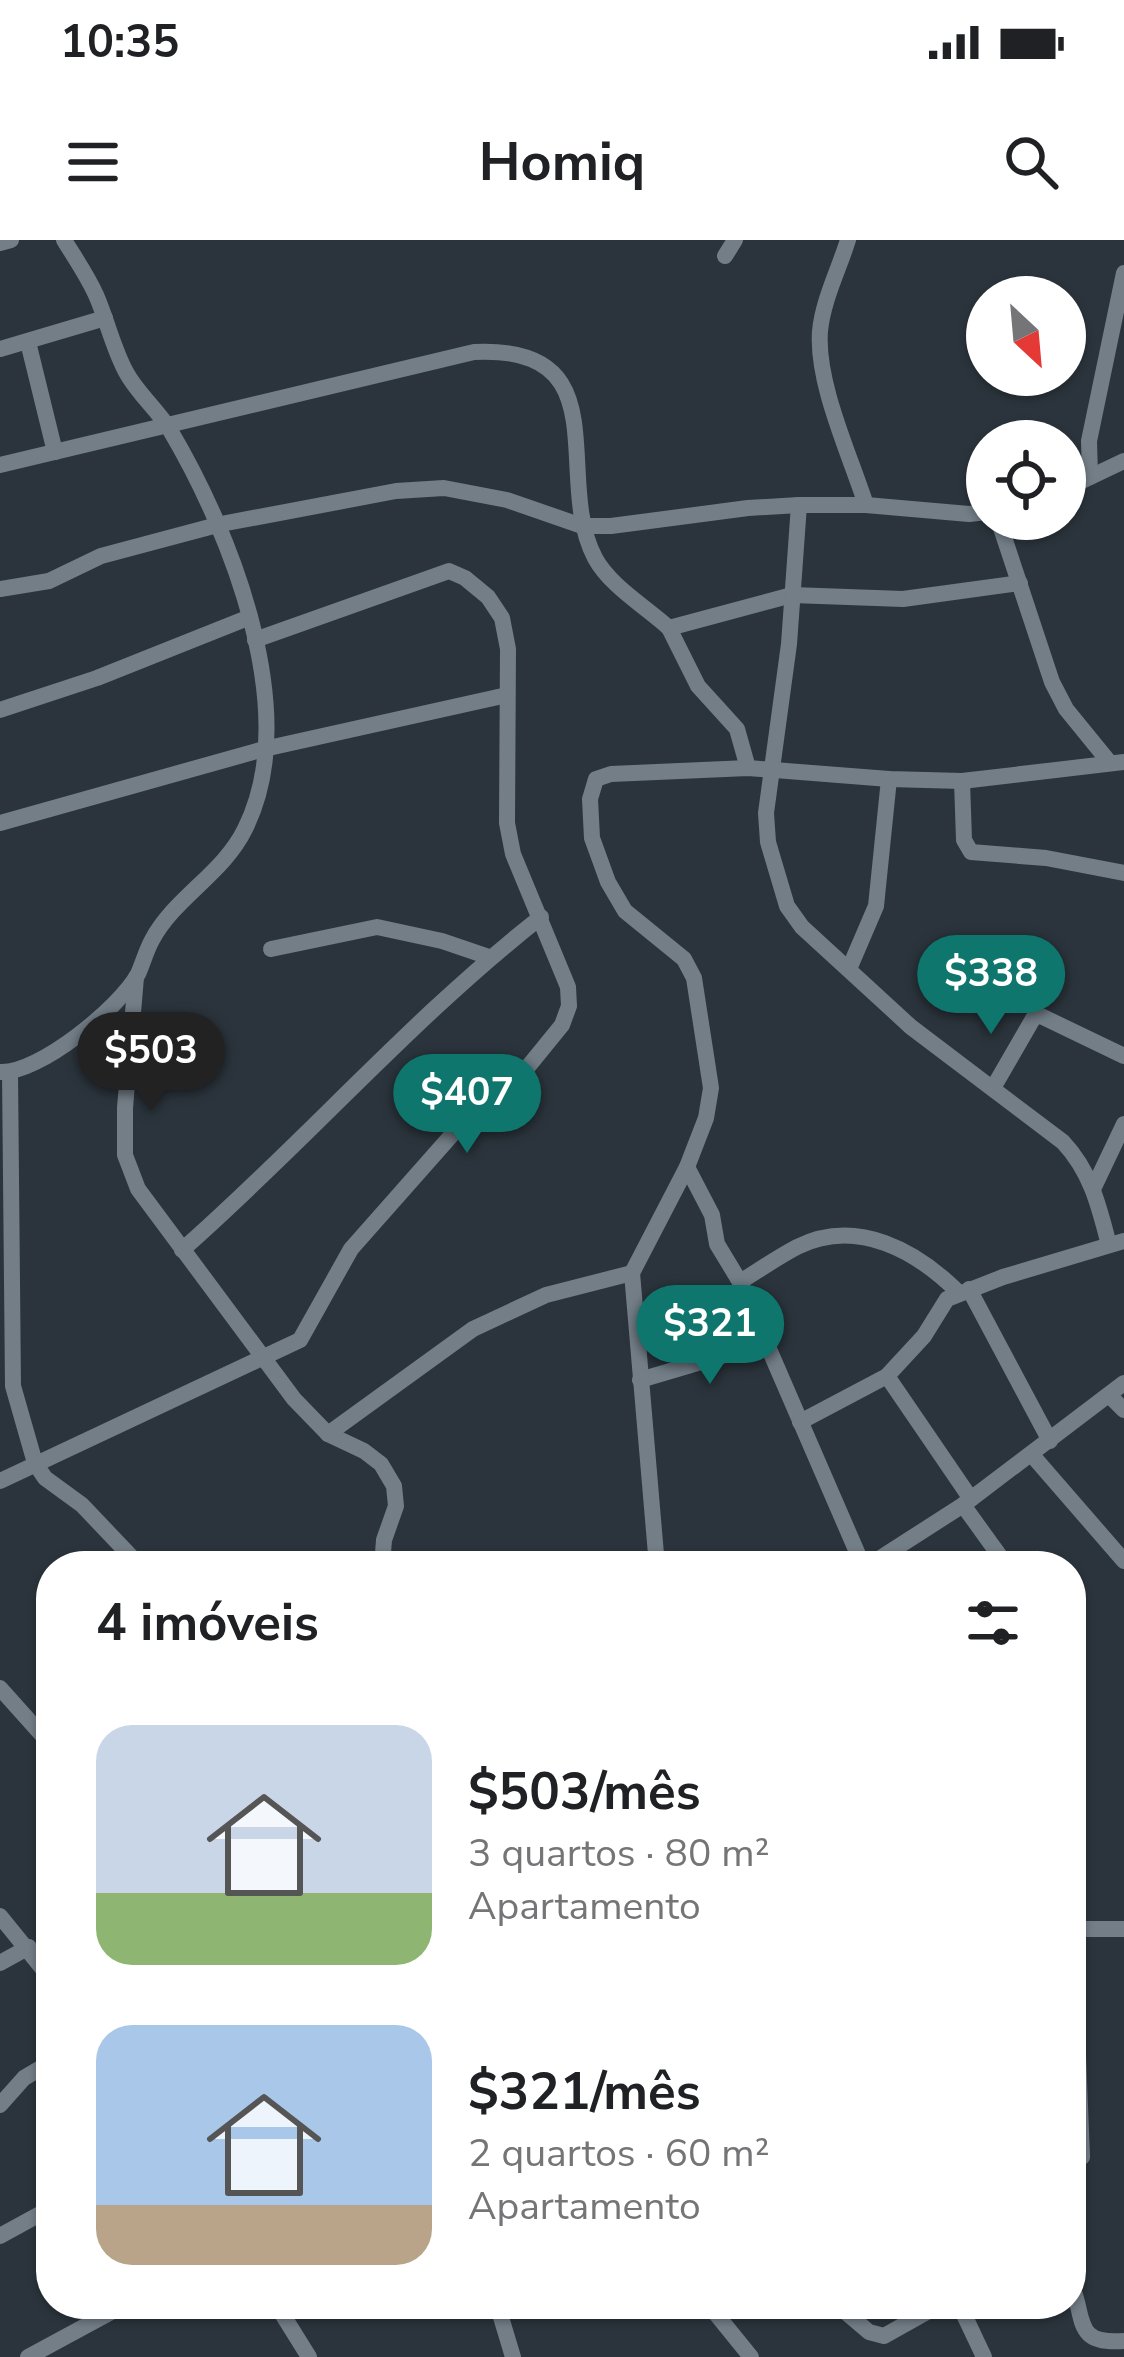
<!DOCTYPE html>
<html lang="pt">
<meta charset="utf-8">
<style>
:root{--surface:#fff;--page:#f2f2f2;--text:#202124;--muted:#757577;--accent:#0f766e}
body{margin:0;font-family:"Nunito Sans",sans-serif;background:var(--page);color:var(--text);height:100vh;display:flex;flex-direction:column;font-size:45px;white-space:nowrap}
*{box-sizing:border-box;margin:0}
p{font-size:39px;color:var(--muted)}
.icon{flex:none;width:66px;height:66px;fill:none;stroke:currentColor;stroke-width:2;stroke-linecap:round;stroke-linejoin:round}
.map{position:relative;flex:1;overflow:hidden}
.details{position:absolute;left:36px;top:1311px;width:1050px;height:768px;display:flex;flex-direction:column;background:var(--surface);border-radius:48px;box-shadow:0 3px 9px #0004}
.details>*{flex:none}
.needle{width:78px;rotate:154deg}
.tools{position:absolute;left:966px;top:36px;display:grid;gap:24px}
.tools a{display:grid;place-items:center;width:120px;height:120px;border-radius:50%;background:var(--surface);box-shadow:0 3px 9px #0004;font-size:60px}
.price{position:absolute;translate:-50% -102px;padding:0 27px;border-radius:42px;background:var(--accent);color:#fff;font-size:39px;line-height:78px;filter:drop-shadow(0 3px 6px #0008)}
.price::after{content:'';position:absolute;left:50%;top:72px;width:36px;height:27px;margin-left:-18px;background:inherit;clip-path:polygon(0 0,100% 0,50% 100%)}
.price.active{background:#222;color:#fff}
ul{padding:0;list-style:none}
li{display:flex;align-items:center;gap:36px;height:300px;padding:0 60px}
li span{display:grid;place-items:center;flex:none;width:336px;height:240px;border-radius:36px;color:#555}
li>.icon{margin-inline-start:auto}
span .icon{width:144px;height:144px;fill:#fffc;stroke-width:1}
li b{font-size:51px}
h2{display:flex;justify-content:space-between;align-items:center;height:144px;padding:0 60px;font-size:51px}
.status{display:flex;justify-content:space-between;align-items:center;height:84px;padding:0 60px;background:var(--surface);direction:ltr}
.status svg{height:33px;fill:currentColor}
header{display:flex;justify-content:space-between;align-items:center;height:156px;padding:0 60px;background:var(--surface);font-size:54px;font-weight:700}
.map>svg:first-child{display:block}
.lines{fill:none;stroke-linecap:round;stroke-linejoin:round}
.minor{stroke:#737e87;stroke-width:16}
</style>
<div class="status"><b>10:35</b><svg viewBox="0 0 49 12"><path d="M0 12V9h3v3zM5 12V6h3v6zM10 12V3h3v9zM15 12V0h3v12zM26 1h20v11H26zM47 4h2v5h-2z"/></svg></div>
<header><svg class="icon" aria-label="menu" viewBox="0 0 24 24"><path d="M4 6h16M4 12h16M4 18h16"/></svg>Homiq<svg class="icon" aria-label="search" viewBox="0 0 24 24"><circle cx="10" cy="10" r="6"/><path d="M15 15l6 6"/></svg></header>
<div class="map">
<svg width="1124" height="2117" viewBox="0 0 1124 2117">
<rect width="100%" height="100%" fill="#2b343c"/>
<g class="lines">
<g class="minor">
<path d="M848,0C839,29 823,60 820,91C816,143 850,215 866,265"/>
<path d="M0,3L11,0"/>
<path d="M725,16L735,0"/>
<path d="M28,102L55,212"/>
<path d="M0,109L105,78"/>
<path d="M0,225L474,112C622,105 552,236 595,318C610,346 646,367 669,388L792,355L903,359L1020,343"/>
<path d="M1090,237L1089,201L1124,33"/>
<path d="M1065,249L1124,221"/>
<path d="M799,265L789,404L766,573L768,602L787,666L802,687L911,787L1063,902C1091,932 1099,966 1109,1005"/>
<path d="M998,279L1052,442L1066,469L1110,523"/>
<path d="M0,349L49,341L101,316L221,284L396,251L444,248L507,260L582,286H611L748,268L799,265H866L969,274L987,272"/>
<path d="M669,388L698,446L737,489L748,528"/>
<path d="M0,470L97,438L250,377"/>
<path d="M962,541L964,600L971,612L1046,618L1124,633"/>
<path d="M0,583L264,509L507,455"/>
<path d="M271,709L377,687L442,701L489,717"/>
<path d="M849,729L876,666L889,539"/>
<path d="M136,737L125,868V915L138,949L294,1159L328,1194L364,1211L381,1224L394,1246L396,1266L384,1300L382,1326"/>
<path d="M0,832C39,834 120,767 138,734C143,723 146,711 152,700C175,657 223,634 245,589C303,473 231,293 170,190C157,169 137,153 126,132C113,108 107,80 96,55C87,35 75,18 64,0"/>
<path d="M10,833L13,1146L35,1223L45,1238L82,1265L140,1326"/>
<path d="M993,848L1034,777L1041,776L1124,816"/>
<path d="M687,927L712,975L717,1004L740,1042L863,1326"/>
<path d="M1094,947L1124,884"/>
<path d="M182,1010C305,902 412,778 541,677"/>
<path d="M740,1042C759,1030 778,1017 797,1007C857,977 917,1011 959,1053"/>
<path d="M969,1049L1050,1201"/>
<path d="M887,1136L971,1259"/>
<path d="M640,1140L765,1103"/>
<path d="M1109,1155L1124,1170"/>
<path d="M800,1182L887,1136L924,1096L947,1059L1003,1037L1124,1001"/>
<path d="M328,1194L473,1089L546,1055L632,1033"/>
<path d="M1032,1215L1124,1321"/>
<path d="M0,1241L300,1100L351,1009L465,880L514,844L562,785L569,766L568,747L513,614L507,583L508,409L502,378L488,357L465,338L449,331L255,400"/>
<path d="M963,1265L1007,1326"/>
<path d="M657,1326L632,1033L687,927L706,878L711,848L694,738L684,719L625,671L608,642L592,598L590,559L596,539L611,534L748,528L889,539L962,541L1124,522"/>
<path d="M868,1326L963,1265L1124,1143"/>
<path d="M0,1448L51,1505"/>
<path d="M0,1676L51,1739"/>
<path d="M1071,1689H1124"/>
<path d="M1073,1689L1082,1917"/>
<path d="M0,1723L29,1707"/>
<path d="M0,1865L24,1838L51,1822"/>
<path d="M0,1996L51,1968"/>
<path d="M1071,2044C1086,2077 1072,2105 1124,2101"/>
<path d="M276,2064L309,2117"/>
<path d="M497,2064L513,2117"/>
<path d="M708,2064L751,2117"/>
<path d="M836,2064L869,2092L884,2096L941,2064"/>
<path d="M959,2064L984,2117"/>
<path d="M28,2117L126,2064"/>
</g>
</g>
</svg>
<div class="tools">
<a><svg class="needle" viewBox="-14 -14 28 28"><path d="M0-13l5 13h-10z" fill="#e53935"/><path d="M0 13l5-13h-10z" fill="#757577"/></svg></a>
<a><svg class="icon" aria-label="locate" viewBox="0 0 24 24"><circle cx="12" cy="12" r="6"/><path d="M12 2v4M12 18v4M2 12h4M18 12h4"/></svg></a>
</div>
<b class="price" style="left:991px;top:797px">$338</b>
<b class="price active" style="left:151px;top:874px">$503</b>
<b class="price" style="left:467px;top:916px">$407</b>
<b class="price" style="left:710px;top:1147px">$321</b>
<section class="details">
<h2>4 imóveis<svg class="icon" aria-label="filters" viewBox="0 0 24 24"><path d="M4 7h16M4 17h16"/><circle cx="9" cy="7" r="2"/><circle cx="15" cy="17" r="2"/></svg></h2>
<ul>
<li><span style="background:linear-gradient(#c9d6e8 70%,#8fb573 0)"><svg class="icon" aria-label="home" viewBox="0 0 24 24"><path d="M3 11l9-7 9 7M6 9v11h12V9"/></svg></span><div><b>$503/mês</b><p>3 quartos · 80 m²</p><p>Apartamento</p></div></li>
<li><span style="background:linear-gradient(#a9c7e8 75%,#b9a48a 0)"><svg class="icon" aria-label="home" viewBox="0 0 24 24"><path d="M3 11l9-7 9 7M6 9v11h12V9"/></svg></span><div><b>$321/mês</b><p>2 quartos · 60 m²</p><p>Apartamento</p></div></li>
</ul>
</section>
</div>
